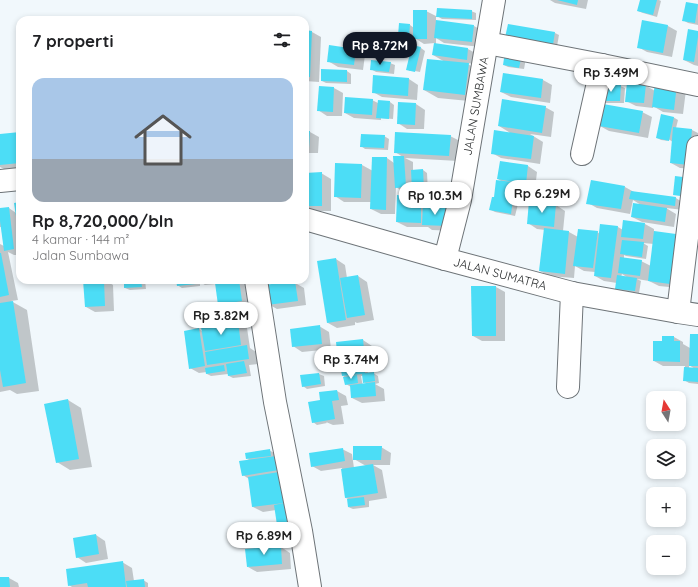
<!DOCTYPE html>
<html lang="id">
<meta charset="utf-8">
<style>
:root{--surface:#fff;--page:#f2f2f2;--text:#202124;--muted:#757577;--accent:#111827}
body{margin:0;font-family:Quicksand,sans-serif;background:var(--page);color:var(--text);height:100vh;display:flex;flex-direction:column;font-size:15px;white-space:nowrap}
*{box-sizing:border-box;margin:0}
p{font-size:13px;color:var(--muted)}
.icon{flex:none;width:22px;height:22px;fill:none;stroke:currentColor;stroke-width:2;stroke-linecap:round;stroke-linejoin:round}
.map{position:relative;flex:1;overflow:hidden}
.sheet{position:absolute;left:16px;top:16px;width:293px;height:268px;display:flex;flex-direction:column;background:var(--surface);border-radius:12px;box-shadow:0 2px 6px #0003}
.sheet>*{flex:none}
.needle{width:26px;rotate:349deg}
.fabs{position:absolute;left:646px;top:391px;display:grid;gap:8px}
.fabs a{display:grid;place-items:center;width:40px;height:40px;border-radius:8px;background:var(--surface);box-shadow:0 2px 6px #0003;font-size:20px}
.price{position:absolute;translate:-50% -34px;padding:0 9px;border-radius:14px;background:#fff;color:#222;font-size:13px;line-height:26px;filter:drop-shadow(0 1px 2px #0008)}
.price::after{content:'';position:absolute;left:50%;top:24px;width:12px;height:9px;margin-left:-6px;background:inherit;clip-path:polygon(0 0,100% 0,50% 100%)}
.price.current{background:var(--accent);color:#fff}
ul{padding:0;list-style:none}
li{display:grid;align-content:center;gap:8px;height:212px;padding:0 16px}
li span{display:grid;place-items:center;height:124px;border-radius:12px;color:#555}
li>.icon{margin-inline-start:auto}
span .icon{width:72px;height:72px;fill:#fffc;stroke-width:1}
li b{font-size:17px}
h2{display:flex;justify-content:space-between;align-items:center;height:48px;padding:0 16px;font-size:17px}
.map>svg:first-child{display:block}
.shadow{fill:#0003;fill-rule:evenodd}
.building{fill:#4cddf6}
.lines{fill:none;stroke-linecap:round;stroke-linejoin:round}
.minor-casing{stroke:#6e7478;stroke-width:24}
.minor{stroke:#fff;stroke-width:22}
.labels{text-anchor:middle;stroke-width:3;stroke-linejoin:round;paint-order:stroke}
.street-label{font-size:12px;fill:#272a2b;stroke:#fff}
</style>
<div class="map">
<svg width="698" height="587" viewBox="0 0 698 587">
<rect width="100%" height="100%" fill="#f1f8fc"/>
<g class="shadow">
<path d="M550,0H588L586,9L555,3Z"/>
<path d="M641,0H659L661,1L657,17L643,13L638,11Z"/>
<path d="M687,3L698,5V25L688,23L683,20Z"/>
<path d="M426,11L436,16V21L474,26L483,31L481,47L444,43L436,38V45L468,49L477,54L476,64L466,63L482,72L479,102L438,98L424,90L445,62L433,55L435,43L424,44L413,37L412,46L421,48L425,51L420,72L410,70V71L407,69L411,52L402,51L398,48L410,25L414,28Z"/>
<path d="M471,11L476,13V20L442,19L437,16Z"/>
<path d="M643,21L668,26L677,31L672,57L647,52L638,47Z"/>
<path d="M508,25L555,33L559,35L556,52Z"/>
<path d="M305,31L312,32L321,37L319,82L305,81Z"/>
<path d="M698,32V66L694,65L684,60Z"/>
<path d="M330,46L356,50L365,55L363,70L338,67L328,61Z"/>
<path d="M526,58L524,69L508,67L504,65Z"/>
<path d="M390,63L395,65L394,74L376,72L371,69Z"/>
<path d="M322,70L347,71L351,74V84L326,83L322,81Z"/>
<path d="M504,74L543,80L552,85L550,103L511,97L501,92Z"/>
<path d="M409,79L418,85L417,100L382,97L373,92Z"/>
<path d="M645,85L655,91L686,90L683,114L663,112L653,106V108L636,106L626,101Z"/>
<path d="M620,86L625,88L624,103H606L602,100Z"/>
<path d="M320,87L334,88L343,93L342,116H327L318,110Z"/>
<path d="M372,100L378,103L390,102L394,105L393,119L381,118V120L393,121L354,118L345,113Z"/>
<path d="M416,104L425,110L424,129H407L398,123Z"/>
<path d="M545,107L554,112L551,137L530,134L543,142L540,164L501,158L492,153L512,134L499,126Z"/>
<path d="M642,112L652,117L648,138L609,131L600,126Z"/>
<path d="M673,117L678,120L676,128L692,130L698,133V169L680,168L671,163L673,142L665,137L664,139L669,141L661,140L657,138Z"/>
<path d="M305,132H310L319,137L318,153H305Z"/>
<path d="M20,133V168L6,170L0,167V135Z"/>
<path d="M384,136L389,139L388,150L365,149L361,146Z"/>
<path d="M450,136L460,141L458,161L405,158L413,162V170H423L427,173L428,192L405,193L396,187L395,214H381L371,209V202H344L335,196L336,164L362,165L373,171V158H387L394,163L403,157L395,152Z"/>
<path d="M501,162L528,166L537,172L535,189L537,191L536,203L556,205L565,211L563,231L569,232L578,237L597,232L600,234L618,227L623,230L645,224L654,229V232L675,235L684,240L679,288L659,286L649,281L637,279L641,281L639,293L621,291L616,289L617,283L604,281L595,276V272L584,271L575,266L574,278L549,276L540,271L545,230L537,229L528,223L530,205L518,204L515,216L495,212L491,210L499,199L504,183L498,179ZM643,243L654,244L651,266L641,261L624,258V255L626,256L646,259L648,246ZM622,274L628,278L621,277Z"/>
<path d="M321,173L331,179V211H311L305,207V174Z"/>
<path d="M625,187L634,192L676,198L685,204L684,210L666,208L676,214L674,227L642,222L632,217L641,205L633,200L630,214L597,208L588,203Z"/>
<path d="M398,196L421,197L430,202V207L456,231L432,230L428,227H407L397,222Z"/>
<path d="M20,203V255H14L8,252L18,300L11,301L27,310L39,391L17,394L10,390L0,392V244L4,246L2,227H0V209L9,208L16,213Z"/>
<path d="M336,259L345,265L347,278L358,276L367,282L374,320L357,323L355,322V325L337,328L328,323Z"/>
<path d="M84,280H105L113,285L114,311L95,312L86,307Z"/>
<path d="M125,280H145L146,289L130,290L125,288Z"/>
<path d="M177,280H231V282L239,281L248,286L251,306L228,309L219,304L216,284L205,285L200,282V286L182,288L177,285Z"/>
<path d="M268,280H297V284L304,288L306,305L277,309L268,304L273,285L268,283Z"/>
<path d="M496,287L505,292V341H482L473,336Z"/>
<path d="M237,322L247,328L250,348L256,352L258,364L249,365L251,376L233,378L229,376L228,374L211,376L207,374V372L199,373L190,368L199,329L203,332Z"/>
<path d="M319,326L329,332L331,349L302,352L293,346Z"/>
<path d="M698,335V384L689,383L684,380L685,366H663L654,361L663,342L674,337L683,342V344L690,348ZM689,365L695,369L689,368Z"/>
<path d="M363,340L372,346L374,365H367L368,374L373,373L378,376L379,383L375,384L384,389L385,401L362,403L352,398L351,387L346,384L344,377L343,375L345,365L339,362ZM361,376H363L364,382L367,384L363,387Z"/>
<path d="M319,374L324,376L325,386L307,389L303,386L301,376Z"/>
<path d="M337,391L346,396L348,405L341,406L344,424L333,425L326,422L327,423L317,425L313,422Z"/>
<path d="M68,400L81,408L92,467L70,470L57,462Z"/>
<path d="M381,447L391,453L390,465H373L382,470L387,498L369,501V507L353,509L348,507L350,500L346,498L342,468L321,471L312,466L342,449L352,454L354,468L366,466L354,459Z"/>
<path d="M269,450L274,453L296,524L283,527L278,524L276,510L263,512L253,507L249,479L243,475L251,461L247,459Z"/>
<path d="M96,535L105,541L108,559L86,563L77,557Z"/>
<path d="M281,547L290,553L291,569L257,572L248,567Z"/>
<path d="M122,562L132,568L134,581L143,580L148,583V587H72L69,585Z"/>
<path d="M0,578H9L18,583L19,587H0Z"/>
</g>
<g class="building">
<path d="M557,0H578L577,5Z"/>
<path d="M640,0H657L653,15L637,11Z"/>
<path d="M686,2L698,4L695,23L682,21Z"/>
<path d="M437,8L472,10V19L436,17Z"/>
<rect x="413" y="10" width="14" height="29"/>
<path d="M436,20L474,25L472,42L434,38Z"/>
<path d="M642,20L668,25L663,53L637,48Z"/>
<path d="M399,23L410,24L408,50L397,49Z"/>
<path d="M508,24L555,32L552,51L504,42Z"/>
<path d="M688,29L698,31V37L694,62L683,60Z"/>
<path d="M305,30L312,31L310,77H305Z"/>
<path d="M434,43L468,48L467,60L432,55Z"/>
<path d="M329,45L356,49L354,65L327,62Z"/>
<path d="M412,45L421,47L415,72L406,70Z"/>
<path d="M505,52L522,54L519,68L503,65Z"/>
<path d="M427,59L469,63L465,95L423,90Z"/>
<path d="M371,60L391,62L389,72L370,70Z"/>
<path d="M321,69L347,70V82L321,81Z"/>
<path d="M503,73L543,79L541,98L500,92Z"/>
<path d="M373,75L409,78L408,96L372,93Z"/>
<path d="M627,82L646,84L644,103L625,102Z"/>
<path d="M655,82L677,84L674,110L652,107Z"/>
<path d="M601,84L621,85L620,101H601Z"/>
<path d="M319,86L334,87L333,112L317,111Z"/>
<path d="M345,97L373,99L372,115L344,113Z"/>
<path d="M502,99L546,106L542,133L498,126Z"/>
<path d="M378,100L390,101L389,119L376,118Z"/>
<path d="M398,102L416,103L415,125L397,124Z"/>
<path d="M603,104L643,111L639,133L599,126Z"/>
<path d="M661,114L674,117L669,141L656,138Z"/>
<path d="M673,127L692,129L689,165L670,163Z"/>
<path d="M494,130L534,136L531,159L491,154Z"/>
<path d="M305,131H310L309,148H305Z"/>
<path d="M20,132V163L0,165V134Z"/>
<path d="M395,132L451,135L449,156L394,153Z"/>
<path d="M361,134L385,135L384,148L360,147Z"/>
<path d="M393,156H404L406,187L395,188Z"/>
<path d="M372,157H387L386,210L370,209Z"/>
<path d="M500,161L528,165L526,184L528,185L526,202L506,199L513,200L511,214L489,210L492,197H494L496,180L519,183L497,179Z"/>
<path d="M335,163L362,164L361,198L334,197Z"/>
<path d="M423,169L424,190L412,191L411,170Z"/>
<path d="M322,172V206H305V173Z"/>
<path d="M675,176L691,178L688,197L673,195Z"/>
<path d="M591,180L625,186L621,209L586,204Z"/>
<path d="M631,191L676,197L675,206L629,199Z"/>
<path d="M397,195L421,196V223L396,222Z"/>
<path d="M529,201L556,204L554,227L527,224Z"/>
<path d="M20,202V237H19L14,203Z"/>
<path d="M633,203L667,208L665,222L631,217Z"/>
<path d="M423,205L448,206L447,226L422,225Z"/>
<path d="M9,207L14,249L4,251L0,221V208Z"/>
<path d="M623,220L645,223L643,239L621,237Z"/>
<path d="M600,224L618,226L611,278L594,276Z"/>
<path d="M544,228L569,231L565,274L539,271Z"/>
<path d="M578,229L598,231L593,268L573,266Z"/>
<path d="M654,231L676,234L670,284L648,281Z"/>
<path d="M622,240L644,242L642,257L620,254Z"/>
<path d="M0,253H1L9,295L0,297Z"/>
<path d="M620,257L642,260L640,276L618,273Z"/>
<path d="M336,258L346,320L327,323L317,261Z"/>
<path d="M358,275L365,315L347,318L340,278Z"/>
<path d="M617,275L637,278L635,291L615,289Z"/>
<path d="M83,280H104L105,306L85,307Z"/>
<path d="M124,280H141L142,287L124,288Z"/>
<path d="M176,280H196V284L177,286Z"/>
<path d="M239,280L242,301L218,305L215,283Z"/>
<path d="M267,280H288V282L295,281L298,301L267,305L264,285L287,282L267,283Z"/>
<path d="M471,286H496V336H472Z"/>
<path d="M13,301L26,383L3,387L0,370V303Z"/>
<path d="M238,321L241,345L205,351L201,327Z"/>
<path d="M320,325L322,344L292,347L290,329Z"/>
<path d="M199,328L205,366L189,369L184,331Z"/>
<path d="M690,334H698V366H689Z"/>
<path d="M662,336H674V341H680V362L653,361V341H662Z"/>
<path d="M363,339L365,360L338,362L336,342Z"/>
<path d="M247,345L249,359L207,365L205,352Z"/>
<path d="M244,361L247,373L228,376L226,364Z"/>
<path d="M363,362L365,373L374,372L375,381L363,383L362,374L342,376L340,365Z"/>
<path d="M224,365L225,371L206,374L205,368Z"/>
<path d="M684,367L698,368V382L683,381Z"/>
<path d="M319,373L321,384L302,387L300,375Z"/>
<path d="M357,375L358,383L345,385L343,377Z"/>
<path d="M375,382L376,396L351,398L350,385Z"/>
<path d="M337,390L339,400L332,401L335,419L312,423L308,402L320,400L319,392Z"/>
<path d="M68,399L79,459L56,463L44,404Z"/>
<path d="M353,446H382L381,460H353Z"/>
<path d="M343,448L345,461L311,467L309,453Z"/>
<path d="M270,449L271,456L246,459L245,453Z"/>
<path d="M276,456L279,470L242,476L239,461Z"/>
<path d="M373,464L378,493L345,498L341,469Z"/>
<path d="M279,472L284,503L252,507L248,477Z"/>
<path d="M364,497L365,505L348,507L347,499Z"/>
<path d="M289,502L292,522L277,525L274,505Z"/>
<path d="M96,534L99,554L76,558L73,538Z"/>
<path d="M281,546L282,564L247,567L245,549Z"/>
<path d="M123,561L126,587H88L87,583L68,586L66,569Z"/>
<path d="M0,577H9L10,587H0Z"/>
<path d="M144,579L145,587H127L126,581Z"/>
</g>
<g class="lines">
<defs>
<g id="minor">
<path d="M487,43L602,65L698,85"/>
<path d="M582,154L602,65"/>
<path d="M0,181L20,179"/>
<path d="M305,219L445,259L572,293L678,312L698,315"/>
<path d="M445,259L460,200L494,0"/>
<path d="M256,280L275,402L301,531L310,587"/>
<path d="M678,312L698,147"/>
<path d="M568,387L572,293"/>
</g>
</defs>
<use href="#minor" class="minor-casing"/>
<use href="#minor" class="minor"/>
</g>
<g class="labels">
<g class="street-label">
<text transform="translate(476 106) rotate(-80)" y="4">JALAN SUMBAWA</text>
<text transform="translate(500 274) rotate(15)" y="4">JALAN SUMATRA</text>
</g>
</g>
</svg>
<div class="fabs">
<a><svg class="needle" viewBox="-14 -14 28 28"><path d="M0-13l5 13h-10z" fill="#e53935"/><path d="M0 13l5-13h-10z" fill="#757577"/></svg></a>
<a><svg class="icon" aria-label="layers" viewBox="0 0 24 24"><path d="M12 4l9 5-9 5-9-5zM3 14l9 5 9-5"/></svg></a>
<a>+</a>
<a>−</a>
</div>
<b class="price current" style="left:380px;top:66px">Rp 8.72M</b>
<b class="price" style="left:611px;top:93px">Rp 3.49M</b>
<b class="price" style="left:542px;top:214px">Rp 6.29M</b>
<b class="price" style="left:435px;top:216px">Rp 10.3M</b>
<b class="price" style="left:221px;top:336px">Rp 3.82M</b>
<b class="price" style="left:351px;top:380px">Rp 3.74M</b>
<b class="price" style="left:264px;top:556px">Rp 6.89M</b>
<section class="sheet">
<h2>7 properti<svg class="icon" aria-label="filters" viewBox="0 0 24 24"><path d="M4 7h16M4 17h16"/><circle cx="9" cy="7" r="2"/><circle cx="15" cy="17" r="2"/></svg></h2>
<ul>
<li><span style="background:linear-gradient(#a9c7e8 65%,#9aa5b1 0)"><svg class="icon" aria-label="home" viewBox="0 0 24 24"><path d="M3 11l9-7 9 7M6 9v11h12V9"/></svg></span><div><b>Rp 8,720,000/bln</b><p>4 kamar · 144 m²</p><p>Jalan Sumbawa</p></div></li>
</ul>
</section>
</div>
